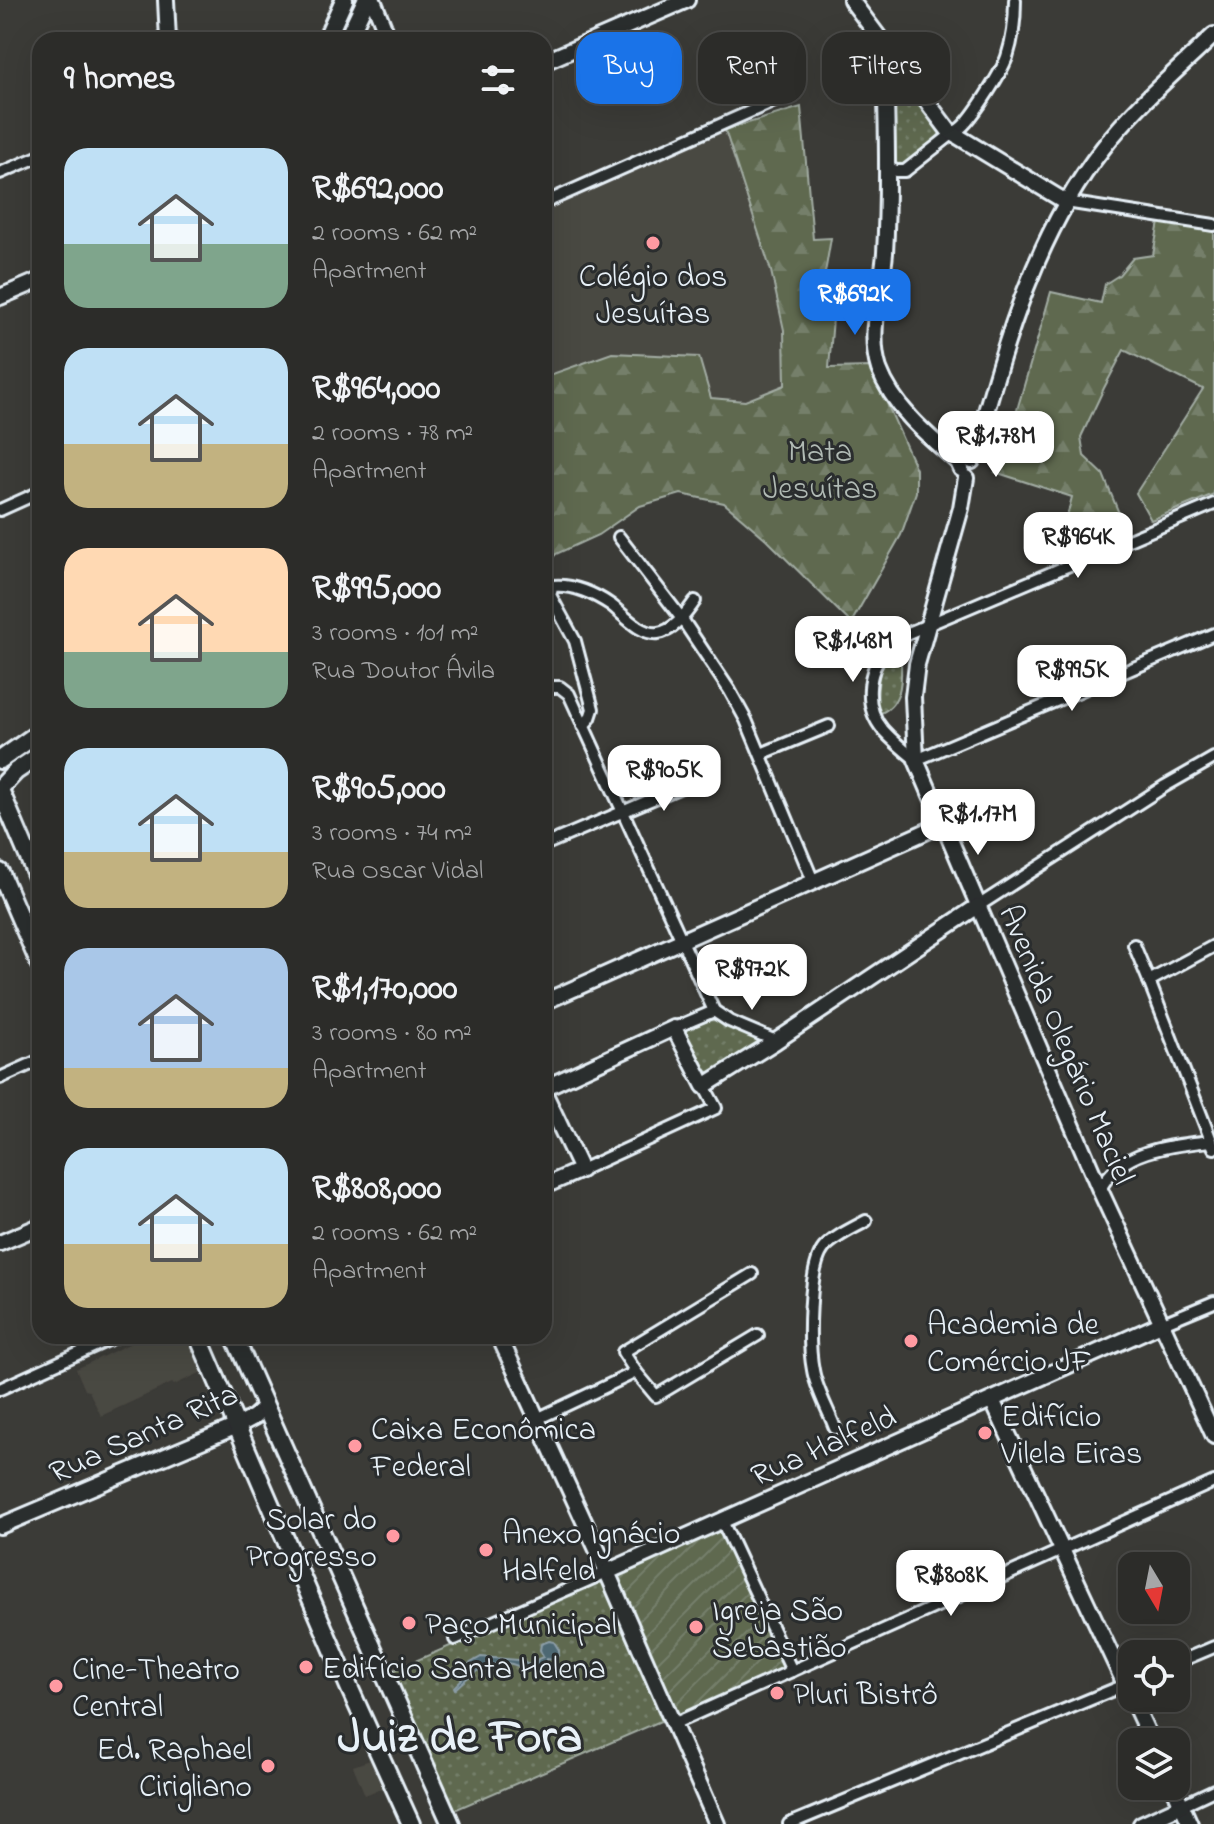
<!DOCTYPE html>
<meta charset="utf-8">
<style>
:root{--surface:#2c2c29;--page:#383835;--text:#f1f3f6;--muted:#a6a7a8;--line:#484846;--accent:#1a73e8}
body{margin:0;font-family:"Indie Flower",sans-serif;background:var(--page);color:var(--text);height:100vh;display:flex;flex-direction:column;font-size:30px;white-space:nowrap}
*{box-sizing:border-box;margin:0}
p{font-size:26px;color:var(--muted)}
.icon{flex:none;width:44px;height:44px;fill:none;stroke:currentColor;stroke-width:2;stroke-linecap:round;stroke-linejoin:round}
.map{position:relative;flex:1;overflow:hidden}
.details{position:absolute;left:32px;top:32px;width:520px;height:1312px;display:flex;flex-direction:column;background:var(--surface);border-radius:24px;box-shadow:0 8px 32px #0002,0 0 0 2px var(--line)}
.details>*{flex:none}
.hud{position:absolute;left:576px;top:32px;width:518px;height:72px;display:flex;gap:16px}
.needle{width:52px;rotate:170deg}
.buttons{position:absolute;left:1118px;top:1552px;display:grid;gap:16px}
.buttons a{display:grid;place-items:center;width:72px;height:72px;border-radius:16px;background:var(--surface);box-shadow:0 8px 32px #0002,0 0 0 2px var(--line);font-size:40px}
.price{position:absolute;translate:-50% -68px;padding:0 18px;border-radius:16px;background:#fff;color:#222;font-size:26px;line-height:52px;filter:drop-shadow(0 2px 4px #0008)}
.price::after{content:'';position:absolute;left:50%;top:48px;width:24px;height:18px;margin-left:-12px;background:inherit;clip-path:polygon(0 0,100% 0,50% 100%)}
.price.current{background:var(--accent);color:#fff}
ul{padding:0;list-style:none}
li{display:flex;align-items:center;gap:24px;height:200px;padding:0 32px}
li span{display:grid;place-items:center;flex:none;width:224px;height:160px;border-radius:24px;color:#555}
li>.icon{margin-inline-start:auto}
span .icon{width:96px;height:96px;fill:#fffc;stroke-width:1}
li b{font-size:34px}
h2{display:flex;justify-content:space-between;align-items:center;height:96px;padding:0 32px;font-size:34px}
.pill{padding:0 28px;border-radius:24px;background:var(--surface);box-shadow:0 8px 32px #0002,0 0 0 2px var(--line);font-size:28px;line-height:72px}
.pill.current{background:var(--accent);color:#fff}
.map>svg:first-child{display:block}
.built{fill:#4a4842}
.forest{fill:url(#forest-firs);stroke:#a3ada4;stroke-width:2}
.park{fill:url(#park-dots);stroke:#a3ada4;stroke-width:2}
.garden{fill:url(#garden-furrows);stroke:#a3ada4;stroke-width:2}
.water{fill:#4e6773;stroke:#8c9ea8;stroke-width:2}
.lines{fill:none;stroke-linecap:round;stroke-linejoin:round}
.street-casing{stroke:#e8f1f8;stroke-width:16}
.secondary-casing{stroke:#e8f1f8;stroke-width:20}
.primary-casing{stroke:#e8f1f8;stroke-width:22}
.street{stroke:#2a2d2e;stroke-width:10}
.secondary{stroke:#2a2d2e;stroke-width:14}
.primary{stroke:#2a2d2e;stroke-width:16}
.poi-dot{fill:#ff9aa2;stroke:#2a2d2e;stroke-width:3}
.labels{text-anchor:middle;stroke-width:6;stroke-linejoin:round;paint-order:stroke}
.poi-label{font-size:32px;fill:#e8f1f8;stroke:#2a2d2e;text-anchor:start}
.park-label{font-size:32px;fill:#b1bbb5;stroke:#2a2d2e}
.street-label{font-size:32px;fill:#e8f1f8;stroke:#2a2d2e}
.town-label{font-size:48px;font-weight:bold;fill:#e8f1f8;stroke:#2a2d2e}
</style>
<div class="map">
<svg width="1214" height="1824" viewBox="0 0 1214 1824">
<defs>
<pattern id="forest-firs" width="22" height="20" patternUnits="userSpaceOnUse" patternTransform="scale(2)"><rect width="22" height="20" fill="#5e6950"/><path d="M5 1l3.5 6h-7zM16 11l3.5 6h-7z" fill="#757f6a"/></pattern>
<pattern id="park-dots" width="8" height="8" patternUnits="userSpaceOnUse" patternTransform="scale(2)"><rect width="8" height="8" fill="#5e6950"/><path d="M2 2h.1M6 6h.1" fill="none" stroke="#757f6a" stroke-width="1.8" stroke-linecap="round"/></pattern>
<pattern id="garden-furrows" width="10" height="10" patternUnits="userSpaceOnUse" patternTransform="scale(2)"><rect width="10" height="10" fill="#5e6950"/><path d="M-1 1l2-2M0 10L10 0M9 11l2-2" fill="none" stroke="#757f6a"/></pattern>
</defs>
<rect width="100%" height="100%" fill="#3b3b37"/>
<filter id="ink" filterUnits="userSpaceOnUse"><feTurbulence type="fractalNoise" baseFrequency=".0125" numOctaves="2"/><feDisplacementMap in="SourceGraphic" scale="16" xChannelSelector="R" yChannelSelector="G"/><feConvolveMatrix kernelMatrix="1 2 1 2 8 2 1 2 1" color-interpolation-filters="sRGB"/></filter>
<g filter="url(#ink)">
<g class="built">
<path d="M725,130L771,271L784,330L785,385L745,401L711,398L698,358L612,353L544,377V210Z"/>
<path d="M146,1336H186L202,1372L174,1385L172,1383L101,1416L89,1391L85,1390L76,1369Z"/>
<path d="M370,1760L382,1788L365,1795L353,1766Z"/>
</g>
<g class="forest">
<path d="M801,107L813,239L831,238L818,314L833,318L829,368L871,367L916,469V492L901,535L851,623L766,539L724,503L681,494L640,506L598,535L556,554L544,567V377L612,353L699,357L711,398L745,401L785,385L784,330L771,271L725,130Z"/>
<path d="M1159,222L1214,232V494L1151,520L1136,493L1203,389L1124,350L1104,388L1081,437L1084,456L1103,474L1129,538L1081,558L1065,524L1072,497L995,472L1017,410L1051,292L1101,303L1105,284L1119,275L1133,258L1153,255Z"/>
</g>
<g class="park">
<path d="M901,81L904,82L942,132C935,140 904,171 895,164C893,162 893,160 892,158L891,90L896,82Z"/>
<path d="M900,644C901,668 907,701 881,713L877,709C878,682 876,662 900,644Z"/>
<path d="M711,1020L722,1021L769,1042L718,1074C698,1074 691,1049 683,1033L699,1023Z"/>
<path d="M602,1581L663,1720L450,1812L387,1673Z"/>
</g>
<path class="garden" d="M721,1525L785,1668L679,1715L615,1572Z"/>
<path class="water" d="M549,1641L554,1642L559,1650V1654L555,1660L546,1659V1663C531,1680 522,1663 505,1663C484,1663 470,1675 455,1689L454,1687L462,1679L469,1664L481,1657L518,1660L534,1667L538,1659L543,1657L540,1650L541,1644Z"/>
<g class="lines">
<defs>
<g id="street">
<path d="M949,131C951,131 954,132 956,131C969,126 1002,71 1007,57C1013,39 1015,19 1015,0"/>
<path d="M888,167L896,171H905L952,134"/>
<path d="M0,173L40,156"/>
<path d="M1066,202L1214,225"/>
<path d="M544,203L781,98"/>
<path d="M1214,504L906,634C899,639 891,644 886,650C866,671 864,708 883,730C893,741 905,751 916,760L1214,634"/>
<path d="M0,510L40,492"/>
<path d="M619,537L682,619L730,691L746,720L813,881"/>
<path d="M544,690L551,687H560L569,694L714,1011L729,1021L776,1041"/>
<path d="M583,726L590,718L593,709L575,641L550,595L553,586C573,584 595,594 611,605C624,615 640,635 658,633C675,631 686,613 695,601"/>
<path d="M761,754L829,726"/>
<path d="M544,845L693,782"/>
<path d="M978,906L1165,786L1214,758"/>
<path d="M1134,945L1149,981L1214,1148"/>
<path d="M1149,981L1214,946"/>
<path d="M674,1028L714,1011"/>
<path d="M0,1078L40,1060"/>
<path d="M581,1170L716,1108L704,1086"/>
<path d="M1100,1190C1118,1150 1172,1145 1211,1141"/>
<path d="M1163,1323L1214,1302"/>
<path d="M636,1372L656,1396L758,1335"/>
<path d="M0,1389L117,1336"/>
<path d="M537,1419L636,1372L623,1352L752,1274"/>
<path d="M835,1428C828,1409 816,1389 813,1370C808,1345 808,1267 824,1248C835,1236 852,1229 866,1221"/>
<path d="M722,1521L792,1671"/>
<path d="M455,1639L607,1572"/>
<path d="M1176,1663L1214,1647"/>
<path d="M673,1724L1214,1482"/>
<path d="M1182,1805L1214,1790"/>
<path d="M789,1824L1132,1682"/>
</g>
<g id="secondary">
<path d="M166,0L168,40"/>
<path d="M373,0L389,40"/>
<path d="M851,0L949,131L1066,202"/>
<path d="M884,44C887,114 889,183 885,253C882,291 867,331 879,369C893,407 928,436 958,462L961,469"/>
<path d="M544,62L687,0"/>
<path d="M0,297L40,280"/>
<path d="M972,461C1003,352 1032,239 1103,148C1135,106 1177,71 1214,35"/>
<path d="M966,478L961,508L917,664L913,697L916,760L1100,1190L1214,1436"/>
<path d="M544,1002L943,824"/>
<path d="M544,1088L674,1028L704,1086L776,1041L978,906"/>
<path d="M544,1092L581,1170L544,1186"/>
<path d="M0,1243L40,1226"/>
<path d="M499,1336L600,1556L717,1824"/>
<path d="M992,1400L1152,1742"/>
<path d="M0,1526L237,1426L254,1417L265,1407"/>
<path d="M607,1572L1163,1323"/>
<path d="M1173,1786L1190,1824"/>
<path d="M1141,1824L1182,1805"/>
</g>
<g id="primary">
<path d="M326,40L344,0"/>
<path d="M347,40L366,0"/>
<path d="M0,760L40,732"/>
<path d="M0,788L16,771L40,755"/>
<path d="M0,790L40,884"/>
<path d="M0,872L40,965"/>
<path d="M198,1336L349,1687L411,1824"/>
<path d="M234,1336L451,1824"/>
</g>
</defs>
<use href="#street" class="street-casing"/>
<use href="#secondary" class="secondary-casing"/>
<use href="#primary" class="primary-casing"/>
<use href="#street" class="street"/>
<use href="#secondary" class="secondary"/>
<use href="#primary" class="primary"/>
</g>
</g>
<g class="poi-dot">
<circle cx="653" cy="243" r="8"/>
<circle cx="911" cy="1341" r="8"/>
<circle cx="985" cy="1433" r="8"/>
<circle cx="355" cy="1446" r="8"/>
<circle cx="393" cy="1536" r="8"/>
<circle cx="486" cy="1550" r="8"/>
<circle cx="409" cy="1623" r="8"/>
<circle cx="696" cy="1627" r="8"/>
<circle cx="306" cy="1667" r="8"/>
<circle cx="56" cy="1686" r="8"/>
<circle cx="777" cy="1693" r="8"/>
<circle cx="268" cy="1766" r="8"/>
</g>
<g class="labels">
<g class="poi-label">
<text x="653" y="286" text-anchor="middle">Colégio dos<tspan x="653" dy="37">Jesuítas</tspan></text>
<text x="927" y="1334">Academia de<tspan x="927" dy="37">Comércio JF</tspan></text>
<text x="1001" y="1426">Edifício<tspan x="1001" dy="37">Vilela Eiras</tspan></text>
<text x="371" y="1439">Caixa Econômica<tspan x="371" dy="37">Federal</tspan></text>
<text x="377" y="1529" text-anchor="end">Solar do<tspan x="377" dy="37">Progresso</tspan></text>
<text x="502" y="1543">Anexo Ignácio<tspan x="502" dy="37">Halfeld</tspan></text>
<text x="712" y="1620">Igreja São<tspan x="712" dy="37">Sebastião</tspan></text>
<text x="425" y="1634">Paço Municipal</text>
<text x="322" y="1678">Edifício Santa Helena</text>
<text x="72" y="1679">Cine-Theatro<tspan x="72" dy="37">Central</tspan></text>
<text x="793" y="1704">Pluri Bistrô</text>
<text x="252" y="1759" text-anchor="end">Ed. Raphael<tspan x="252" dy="37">Cirigliano</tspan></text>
</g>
<g class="park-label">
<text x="820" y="461">Mata<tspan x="820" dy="37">Jesuítas</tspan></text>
</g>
<g class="street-label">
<text transform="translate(1068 1044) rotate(67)" y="11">Avenida Olegário Maciel</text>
<text transform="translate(143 1432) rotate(-24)" y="11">Rua Santa Rita</text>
<text transform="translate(823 1445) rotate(-24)" y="11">Rua Halfeld</text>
</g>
<g class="town-label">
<text x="460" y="1751">Juiz de Fora</text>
</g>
</g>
</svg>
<div class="buttons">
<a><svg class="needle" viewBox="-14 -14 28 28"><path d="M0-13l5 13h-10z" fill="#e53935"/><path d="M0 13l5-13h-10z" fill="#a6a7a8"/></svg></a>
<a><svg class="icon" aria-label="locate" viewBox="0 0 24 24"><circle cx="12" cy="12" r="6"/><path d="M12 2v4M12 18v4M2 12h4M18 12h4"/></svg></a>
<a><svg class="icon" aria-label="layers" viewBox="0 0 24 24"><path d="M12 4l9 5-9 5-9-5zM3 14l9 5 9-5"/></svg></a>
</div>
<b class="price current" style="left:855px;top:337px">R$692K</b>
<b class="price" style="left:996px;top:479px">R$1.78M</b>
<b class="price" style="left:1078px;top:580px">R$964K</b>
<b class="price" style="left:853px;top:684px">R$1.48M</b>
<b class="price" style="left:1072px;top:713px">R$995K</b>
<b class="price" style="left:664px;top:813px">R$905K</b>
<b class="price" style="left:978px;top:857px">R$1.17M</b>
<b class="price" style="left:752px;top:1012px">R$972K</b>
<b class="price" style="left:951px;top:1618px">R$808K</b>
<div class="hud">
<a class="pill current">Buy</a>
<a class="pill">Rent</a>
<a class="pill">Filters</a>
</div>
<section class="details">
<h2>9 homes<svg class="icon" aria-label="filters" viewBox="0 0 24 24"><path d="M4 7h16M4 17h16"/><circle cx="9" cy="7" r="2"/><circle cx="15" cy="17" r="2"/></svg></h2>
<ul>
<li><span style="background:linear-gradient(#bfe0f5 60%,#7fa58c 0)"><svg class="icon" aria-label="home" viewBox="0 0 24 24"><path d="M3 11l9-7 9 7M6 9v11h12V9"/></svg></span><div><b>R$692,000</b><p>2 rooms · 62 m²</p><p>Apartment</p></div></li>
<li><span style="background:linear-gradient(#bfe0f5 60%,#c2b280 0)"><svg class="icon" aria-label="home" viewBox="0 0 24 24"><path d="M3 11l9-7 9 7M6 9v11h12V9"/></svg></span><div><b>R$964,000</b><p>2 rooms · 78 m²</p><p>Apartment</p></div></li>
<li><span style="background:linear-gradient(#ffd9b3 65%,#7fa58c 0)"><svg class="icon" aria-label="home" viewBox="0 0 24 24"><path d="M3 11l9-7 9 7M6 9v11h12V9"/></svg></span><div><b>R$995,000</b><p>3 rooms · 101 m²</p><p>Rua Doutor Ávila</p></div></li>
<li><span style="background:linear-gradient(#bfe0f5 65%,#c2b280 0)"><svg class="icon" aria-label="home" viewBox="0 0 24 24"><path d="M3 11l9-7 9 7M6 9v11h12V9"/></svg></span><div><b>R$905,000</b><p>3 rooms · 74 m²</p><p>Rua Oscar Vidal</p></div></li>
<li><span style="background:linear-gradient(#a9c7e8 75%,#c2b280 0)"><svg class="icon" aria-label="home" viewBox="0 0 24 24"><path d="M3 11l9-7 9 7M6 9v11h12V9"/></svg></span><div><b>R$1,170,000</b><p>3 rooms · 80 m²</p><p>Apartment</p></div></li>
<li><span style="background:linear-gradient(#bfe0f5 60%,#c2b280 0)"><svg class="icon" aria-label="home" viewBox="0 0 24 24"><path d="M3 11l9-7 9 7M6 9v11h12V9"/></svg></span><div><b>R$808,000</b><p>2 rooms · 62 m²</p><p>Apartment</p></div></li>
</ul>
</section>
</div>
